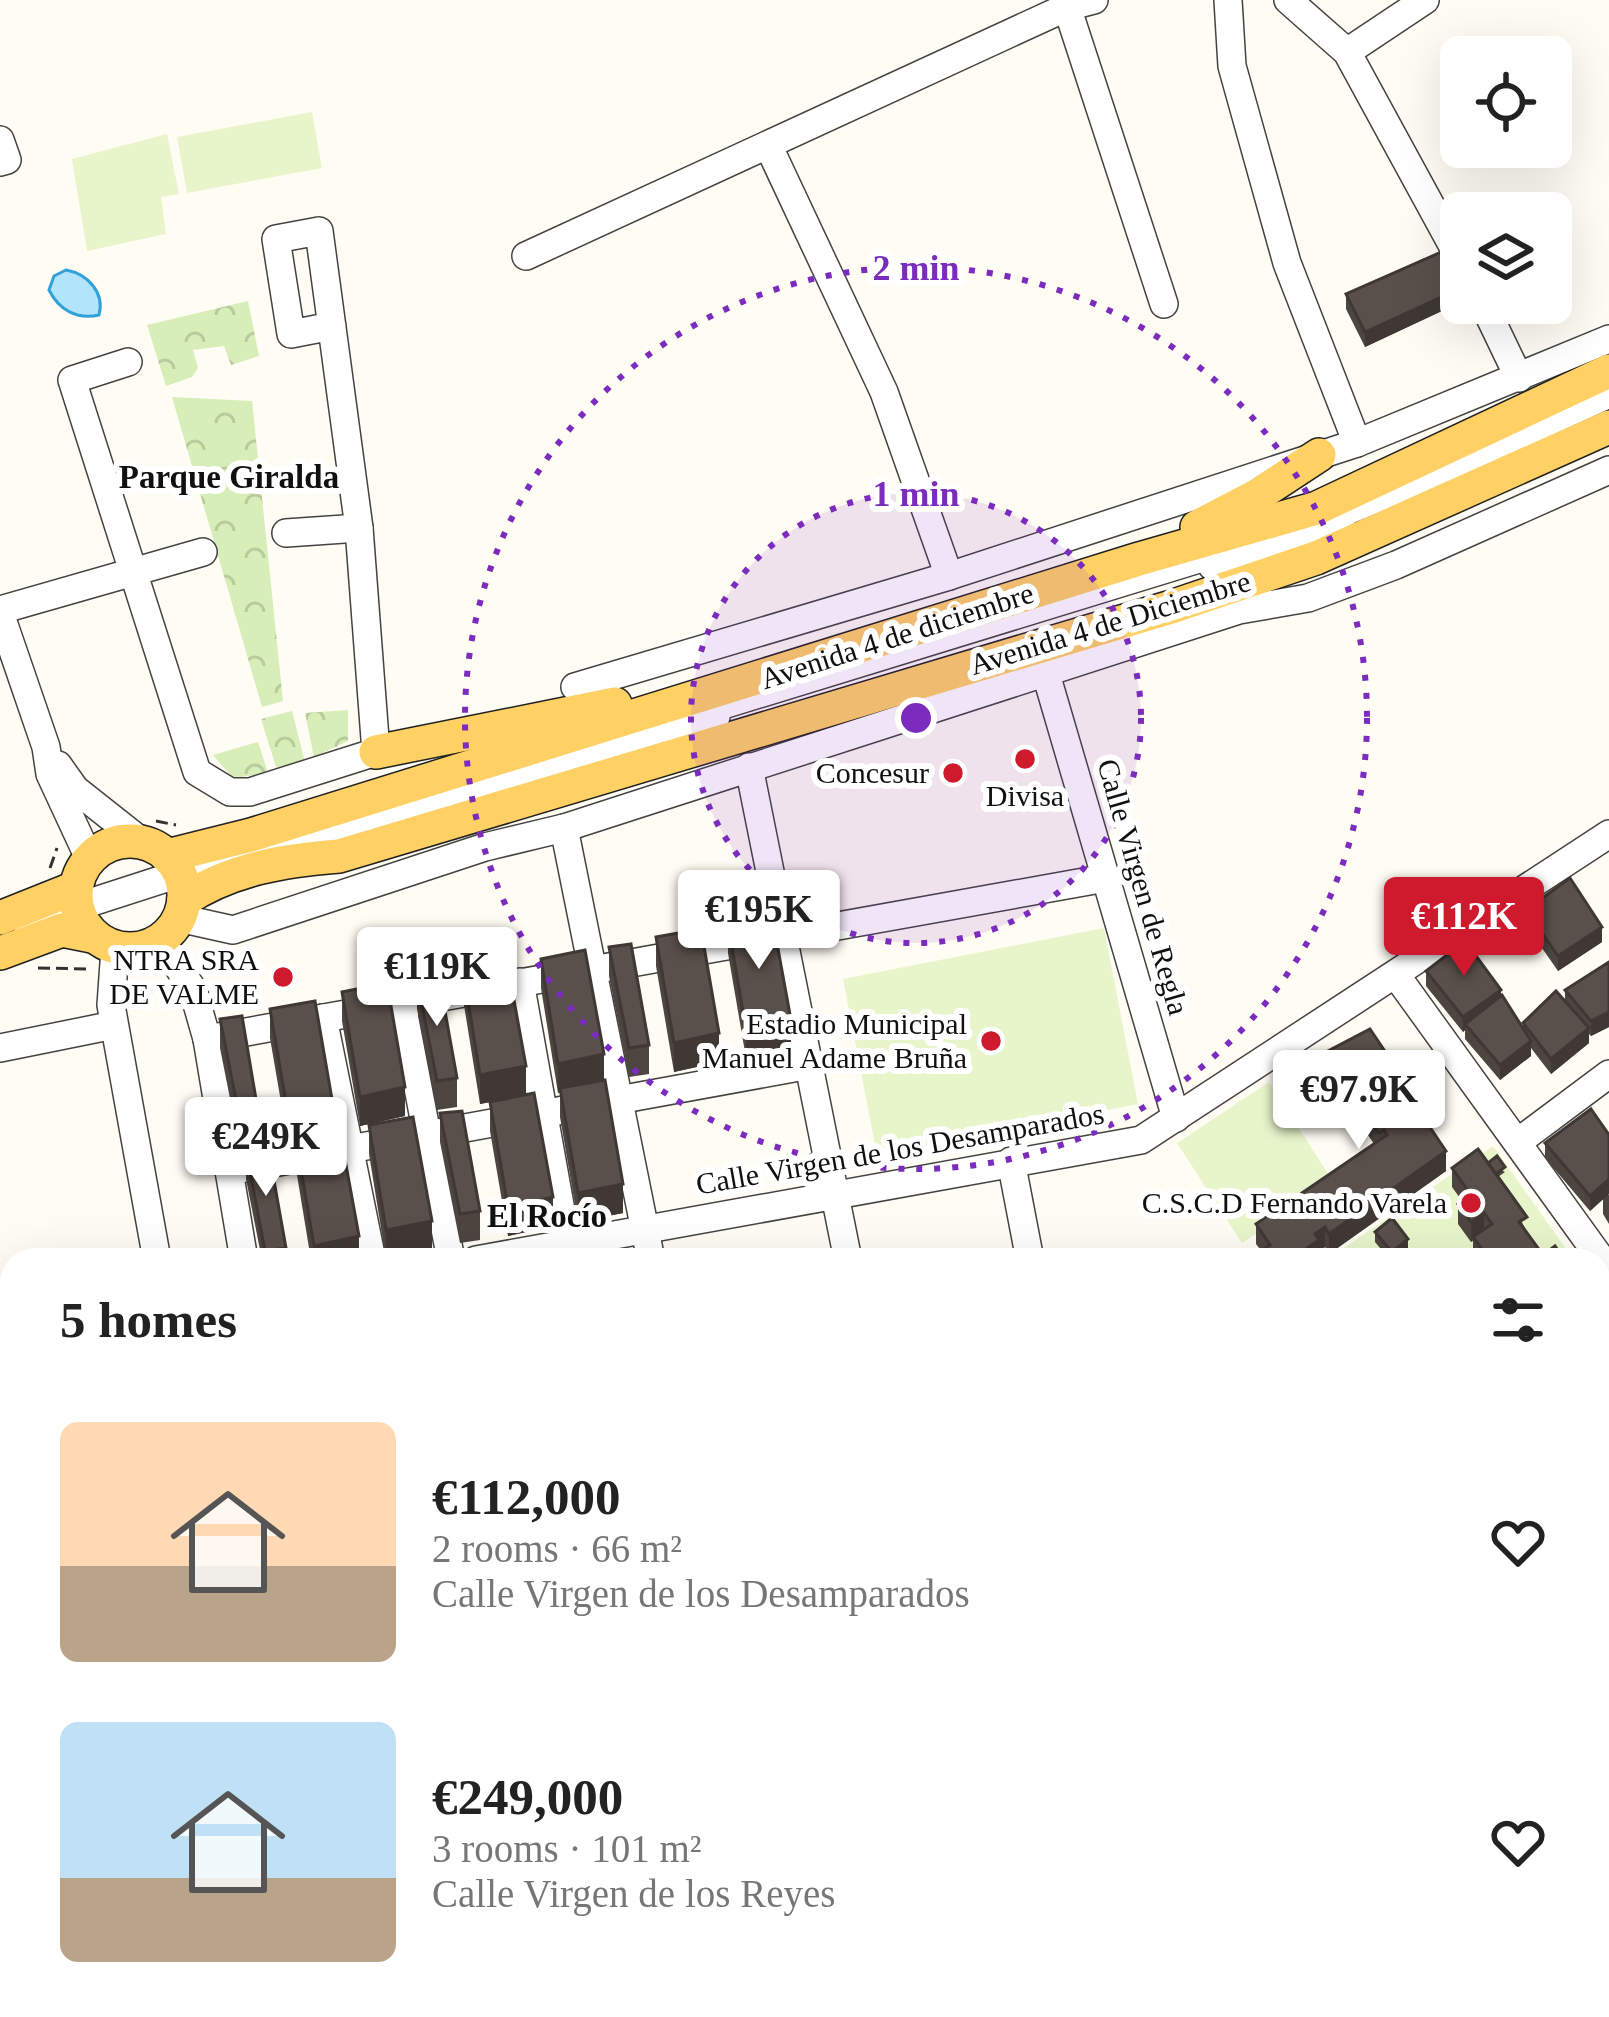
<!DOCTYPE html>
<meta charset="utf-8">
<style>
:root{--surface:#fff;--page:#f2f2f2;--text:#222;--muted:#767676;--accent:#cf192c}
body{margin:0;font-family:Georgia,serif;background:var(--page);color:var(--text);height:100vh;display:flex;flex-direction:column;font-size:45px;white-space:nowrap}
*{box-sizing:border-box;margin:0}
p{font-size:39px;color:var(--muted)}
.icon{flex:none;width:66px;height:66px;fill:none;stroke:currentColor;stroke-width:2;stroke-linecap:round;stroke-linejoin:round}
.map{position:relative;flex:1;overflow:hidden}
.drawer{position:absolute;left:0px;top:1248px;width:1611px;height:771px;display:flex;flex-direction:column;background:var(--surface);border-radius:36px 36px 0 0;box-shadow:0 12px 48px #0002}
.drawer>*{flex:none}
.buttons{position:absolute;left:1440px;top:36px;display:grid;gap:24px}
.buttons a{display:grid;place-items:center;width:132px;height:132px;border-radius:18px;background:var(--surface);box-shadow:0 12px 48px #0002;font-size:60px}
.price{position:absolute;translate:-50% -102px;padding:0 27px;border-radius:12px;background:#fff;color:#222;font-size:39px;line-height:78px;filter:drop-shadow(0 3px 6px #0008)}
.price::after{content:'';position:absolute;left:50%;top:72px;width:36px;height:27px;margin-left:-18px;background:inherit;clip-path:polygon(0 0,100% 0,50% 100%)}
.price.on{background:var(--accent);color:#fff}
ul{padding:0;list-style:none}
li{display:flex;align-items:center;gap:36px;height:300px;padding:0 60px}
li span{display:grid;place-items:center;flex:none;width:336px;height:240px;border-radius:18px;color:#555}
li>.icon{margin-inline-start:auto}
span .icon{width:144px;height:144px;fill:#fffc;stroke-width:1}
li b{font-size:51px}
h2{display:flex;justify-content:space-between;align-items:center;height:144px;padding:0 60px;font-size:51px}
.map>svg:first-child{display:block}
.park{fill:url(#park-crowns)}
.pitch{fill:#e8f5cb}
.water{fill:#b2e5fc;stroke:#32a1da;stroke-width:3}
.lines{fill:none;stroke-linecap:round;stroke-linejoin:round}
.minor-casing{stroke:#434343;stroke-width:30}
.major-casing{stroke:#212121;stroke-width:36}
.path{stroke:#323232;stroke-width:3;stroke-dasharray:12 6;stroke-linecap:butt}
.minor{stroke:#fff;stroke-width:27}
.major{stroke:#ffd063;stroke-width:33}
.wall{fill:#4d4540}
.shaded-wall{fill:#3f3834}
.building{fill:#5a504b;stroke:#3f3834;stroke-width:3}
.ring{fill:none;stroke:#7b2cbf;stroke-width:6;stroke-dasharray:6 12}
.poi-dot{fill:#cf192c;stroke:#fff;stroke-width:4.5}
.labels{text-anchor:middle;stroke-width:12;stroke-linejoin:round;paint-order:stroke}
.street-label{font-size:30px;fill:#101010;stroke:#fff}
.poi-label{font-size:30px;fill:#101010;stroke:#fff;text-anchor:end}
.neighbourhood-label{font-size:33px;font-weight:bold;fill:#101010;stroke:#fff}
.centre{fill:#7b2cbf;stroke:#fff;stroke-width:6}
.ring-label{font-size:36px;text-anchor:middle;font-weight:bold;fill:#7b2cbf;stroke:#fff;stroke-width:12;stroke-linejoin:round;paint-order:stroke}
</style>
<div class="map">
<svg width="1609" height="2017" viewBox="0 0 1609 2017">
<defs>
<pattern id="park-crowns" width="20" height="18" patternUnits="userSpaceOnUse" patternTransform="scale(3)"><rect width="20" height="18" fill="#d7eeb8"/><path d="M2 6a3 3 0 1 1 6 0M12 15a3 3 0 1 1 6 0" fill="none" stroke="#b8cb9d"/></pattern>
</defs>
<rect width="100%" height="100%" fill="#fffcf3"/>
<g class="park">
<path d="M248,301L259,356L231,365L224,346L193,350L198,368L192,377L166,386L147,325Z"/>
<path d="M172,397L252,401L283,701L262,707Z"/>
<path d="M348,710V741L314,757L305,713Z"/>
<path d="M292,711L305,762L277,770L261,719Z"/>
<path d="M258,742L268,773L233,778L213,755Z"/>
</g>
<g class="pitch">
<path d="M312,112L322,168L187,193L177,137Z"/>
<path d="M167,134L179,194L161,197L166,234L87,251L72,159Z"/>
<path d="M1104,928L1138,1104L877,1155L843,979Z"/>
<path d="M1269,1082L1334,1183L1242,1243L1177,1143Z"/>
<path d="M1493,1146L1574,1260H1326Z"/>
</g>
<path class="water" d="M66,270C88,274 105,293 99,315C77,320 59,310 49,290L54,276Z"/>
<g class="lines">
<defs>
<g id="minor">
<path d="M1094,0L1067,7L1164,304"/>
<path d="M1228,0L1232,66L1287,263L1357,443"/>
<path d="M1288,0L1347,52L1461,261"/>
<path d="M1347,52L1425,0"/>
<path d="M0,140L7,160L0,162"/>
<path d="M769,147L884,392L949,576"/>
<path d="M526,256L1067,7"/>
<path d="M1483,303L1519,378"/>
<path d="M128,362L72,380L197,772L230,792H250L376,752L359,528L319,231L276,239L291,334L332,326"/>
<path d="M1322,521L1426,479L1609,394"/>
<path d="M286,533L359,528"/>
<path d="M1212,566L1341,525"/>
<path d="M0,610L203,552"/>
<path d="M0,613L46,747L50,774L89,858"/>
<path d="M1046,674L1176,1118"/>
<path d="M575,687L949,576L1357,443L1609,339"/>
<path d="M697,713L1228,550"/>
<path d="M58,765L75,789L142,842"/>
<path d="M749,767L848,1260"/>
<path d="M564,828L651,1260"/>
<path d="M271,854L716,717"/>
<path d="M179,918L233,930L485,847L564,828L1239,610L1308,598L1396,565L1609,470"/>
<path d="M27,923L259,848"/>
<path d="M161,940L193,990L207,1039L244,1260"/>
<path d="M115,949L111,1005L157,1260"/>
<path d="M1396,975L1609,1270"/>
<path d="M520,982L567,1244"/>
<path d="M402,1004L451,1260"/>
<path d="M323,1018L372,1260"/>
<path d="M207,1039L1106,878"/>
<path d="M0,1048L114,1025"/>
<path d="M1518,1142L1609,1074"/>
<path d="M1011,1161L1030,1260"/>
<path d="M229,1171L810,1065"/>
<path d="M476,1260L1141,1140L1609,834"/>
<path d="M1599,1320L1609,1313"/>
<path d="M0,1324L12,1388"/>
<path d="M1599,1498L1609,1496"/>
<path d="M0,1663L12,1660"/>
<path d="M1599,1727H1609"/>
<path d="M1599,1874H1609"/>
<path d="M0,1944L12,1939"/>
<path d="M1599,1963L1609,1973"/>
<path d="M342,2007L345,2017"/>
<path d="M578,2007L583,2017"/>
<path d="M784,2007L788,2017"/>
<path d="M80,2017L104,2007"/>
<path d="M377,2017L399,2007"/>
<path d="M1159,2017L1160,2007"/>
<path d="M1307,2017L1308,2007"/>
<path d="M1467,2017V2007"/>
<path d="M1546,2017V2007"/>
</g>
<g id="major">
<path d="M1197,527L1258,495L1319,455"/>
<path d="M376,752L615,704"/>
<circle cx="130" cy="895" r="54"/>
<path d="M167,856L251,835L1139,559L1317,508L1609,371"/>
<path d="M184,900C230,869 285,860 339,856L1168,608L1316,558L1609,427"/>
<path d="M0,918L75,888"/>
<path d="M0,953L62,930L92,936"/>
</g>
</defs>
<use href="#minor" class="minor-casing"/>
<use href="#major" class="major-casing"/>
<g class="path">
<path d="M156,821L176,825"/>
<path d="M50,868L57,848"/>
<path d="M38,968L88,969"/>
</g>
<use href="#minor" class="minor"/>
<use href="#major" class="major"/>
</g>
<g class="wall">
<path d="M1461,283V302L1365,347L1346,309V294Z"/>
<path d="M1526,910L1602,942L1558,971L1526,925Z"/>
<path d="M728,924L791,1049L746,1058L728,953Z"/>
<path d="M656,937L719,1062L674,1072L656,966Z"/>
<path d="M609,947L649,1045V1074L629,1077L609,976Z"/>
<path d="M541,959L604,1080L623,1213L578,1222L560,1117V1092L558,1093L541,988Z"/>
<path d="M1609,962V1027L1591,1036L1589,1034V1043L1551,1074L1531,1048V1056L1500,1080L1465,1039V1030L1463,1032L1426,986V971L1501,996L1523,1028V1023L1565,1001V990Z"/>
<path d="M463,970L526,1095L553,1226L508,1236L490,1131V1102L480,1104L463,999Z"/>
<path d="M417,980L457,1078V1107L437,1110L417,1009Z"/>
<path d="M342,992L405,1116L360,1126L342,1021Z"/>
<path d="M270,1009L333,1133L359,1260H311L296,1169V1141L288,1143L270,1038Z"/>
<path d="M220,1019L259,1117V1146L240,1149L220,1048Z"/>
<path d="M1326,1052L1421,1114L1446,1171L1329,1254L1325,1247L1319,1251V1260H1263V1253L1256,1244V1224L1302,1212V1193L1374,1144L1326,1072Z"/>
<path d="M440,1113L480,1211V1240L460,1243L440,1142Z"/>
<path d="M369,1125L432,1250L386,1259L369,1154Z"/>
<path d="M1545,1143L1609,1195V1224L1603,1214V1199L1590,1211L1545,1158Z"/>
<path d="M246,1150L286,1248V1260H262L246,1179Z"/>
<path d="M1488,1163L1505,1172L1498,1177L1527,1232L1543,1255L1564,1260H1476L1473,1256V1241L1471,1242L1458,1224V1204L1462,1201L1452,1187V1168Z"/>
<path d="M1375,1232L1408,1249L1394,1260H1390L1375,1242Z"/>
<path d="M801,2007H887L891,2017H806Z"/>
</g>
<g class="shaded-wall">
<path d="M1461,288V302L1365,347V332Z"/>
<path d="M1602,927V942L1558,971V956Z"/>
<path d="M1501,990V1005L1465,1024V1030L1463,1032V1017Z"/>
<path d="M1609,1012V1027L1591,1036V1021Z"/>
<path d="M791,1020V1049L746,1058V1029Z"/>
<path d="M1589,1028V1043L1551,1074V1059Z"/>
<path d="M719,1033V1062L674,1072V1043Z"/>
<path d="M1531,1041V1056L1500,1080V1065Z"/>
<path d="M604,1054V1083L558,1093V1064Z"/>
<path d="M526,1066V1095L480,1104V1075Z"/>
<path d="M405,1087V1116L360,1126V1097Z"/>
<path d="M333,1105V1134L288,1143V1114Z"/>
<path d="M1446,1151V1171L1329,1254V1234Z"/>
<path d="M1609,1179V1194L1590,1211V1196Z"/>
<path d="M623,1184V1213L578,1222V1193Z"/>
<path d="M553,1197V1226L508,1236V1207Z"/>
<path d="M1484,1213V1233L1473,1237L1471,1242V1222Z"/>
<path d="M432,1221V1250L386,1259V1230Z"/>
<path d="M1325,1227V1247L1319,1251V1260H1290L1315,1234Z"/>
<path d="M359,1236V1260H314V1246Z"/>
<path d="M1408,1239V1249L1392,1260V1252Z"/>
<path d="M956,2007H976L956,2017Z"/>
</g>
<g class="building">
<path d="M1446,250L1461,283V288L1365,332L1346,294Z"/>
<path d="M1570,878L1602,927L1558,956L1526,910Z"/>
<path d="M772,916L791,1020L746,1029L728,924Z"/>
<path d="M701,929L719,1033L674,1043L656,937Z"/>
<path d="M1465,941L1501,990L1463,1017L1426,971Z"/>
<path d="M631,944L649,1045L629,1048L609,947Z"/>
<path d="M585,950L604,1054L558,1064L541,959Z"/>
<path d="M507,962L526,1066L480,1075L463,970Z"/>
<path d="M1609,962V1012L1591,1021L1565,990Z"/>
<path d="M439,978L457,1078L437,1081L417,980Z"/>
<path d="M387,983L405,1087L360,1097L342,992Z"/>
<path d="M1556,991L1589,1028L1551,1059L1523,1023Z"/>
<path d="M1502,995L1531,1041L1500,1065L1465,1024Z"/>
<path d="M315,1001L333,1105L288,1114L270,1009Z"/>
<path d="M242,1016L259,1117L240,1120L220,1019Z"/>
<path d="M1370,1029L1421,1105L1417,1108L1446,1151L1329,1234L1325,1227L1315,1234L1319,1240L1290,1260H1269L1263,1250L1270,1245L1256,1224L1293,1199L1304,1216L1313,1210L1302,1193L1387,1135L1384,1130L1379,1133L1326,1052Z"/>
<path d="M605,1080L623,1184L578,1193L560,1088Z"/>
<path d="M534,1093L553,1197L508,1207L490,1102Z"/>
<path d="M1591,1109L1609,1135V1179L1590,1196L1545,1143Z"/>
<path d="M462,1111L480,1211L460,1214L440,1113Z"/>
<path d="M413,1117L432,1221L386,1230L369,1125Z"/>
<path d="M340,1132L359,1236L314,1246L296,1140Z"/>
<path d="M268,1147L286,1248L265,1251L246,1150Z"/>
<path d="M1478,1149L1527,1217L1519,1222L1543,1255L1555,1246L1564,1260H1490L1473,1237L1492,1224L1484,1213L1471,1222L1458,1204L1471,1195L1452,1168Z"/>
<path d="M1497,1156L1505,1167L1496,1174L1488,1163Z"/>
<path d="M1392,1218L1408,1239L1392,1252L1375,1232Z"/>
<path d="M430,1255L431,1260H401Z"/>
<path d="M815,2007H887L891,2017H820Z"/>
<path d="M1092,2007H1135L1134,2017H1091Z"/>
<path d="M1170,2007H1214L1213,2017H1169Z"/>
<path d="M1318,2007H1366L1365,2017H1317Z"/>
<path d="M1396,2007H1443L1442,2017H1395Z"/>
<path d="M1477,2007H1524L1523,2017H1476Z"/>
</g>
<circle cx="916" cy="718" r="225" fill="#7b2cbf" fill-opacity=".12"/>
<g class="ring">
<circle cx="916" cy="718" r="225"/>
<circle cx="916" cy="718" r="451"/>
</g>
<g class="poi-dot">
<circle cx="1025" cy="759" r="12"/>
<circle cx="953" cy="773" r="12"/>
<circle cx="283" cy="977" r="12"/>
<circle cx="991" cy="1041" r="12"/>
<circle cx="1471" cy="1203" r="12"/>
</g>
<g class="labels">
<g class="street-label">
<text transform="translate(1110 623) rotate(-17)" y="10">Avenida 4 de Diciembre</text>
<text transform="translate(897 636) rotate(-18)" y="10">Avenida 4 de diciembre</text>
<text transform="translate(1143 887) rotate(74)" y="10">Calle Virgen de Regla</text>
<text transform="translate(900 1149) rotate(-10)" y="10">Calle Virgen de los Desamparados</text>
</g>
<g class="poi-label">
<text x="929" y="783">Concesur</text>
<text x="1025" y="806" text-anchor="middle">Divisa</text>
<text x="259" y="970">NTRA SRA<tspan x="259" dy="34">DE VALME</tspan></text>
<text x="967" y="1034">Estadio Municipal<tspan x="967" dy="34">Manuel Adame Bruña</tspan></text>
<text x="1447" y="1213">C.S.C.D Fernando Varela</text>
</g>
<g class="neighbourhood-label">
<text x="229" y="488">Parque Giralda</text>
<text x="547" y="1227">El Rocío</text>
</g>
</g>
<circle cx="916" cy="718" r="18" class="centre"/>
<g class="ring-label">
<text x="916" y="280">2 min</text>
<text x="916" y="506">1 min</text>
</g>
</svg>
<div class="buttons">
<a><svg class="icon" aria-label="locate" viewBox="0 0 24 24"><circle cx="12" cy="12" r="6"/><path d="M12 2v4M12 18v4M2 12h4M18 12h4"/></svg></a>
<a><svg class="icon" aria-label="layers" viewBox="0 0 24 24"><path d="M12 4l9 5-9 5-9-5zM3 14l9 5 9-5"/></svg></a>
</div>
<b class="price" style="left:759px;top:972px">€195K</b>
<b class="price on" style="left:1464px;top:979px">€112K</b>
<b class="price" style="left:437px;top:1029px">€119K</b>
<b class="price" style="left:1359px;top:1152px">€97.9K</b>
<b class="price" style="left:266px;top:1199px">€249K</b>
<section class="drawer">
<h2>5 homes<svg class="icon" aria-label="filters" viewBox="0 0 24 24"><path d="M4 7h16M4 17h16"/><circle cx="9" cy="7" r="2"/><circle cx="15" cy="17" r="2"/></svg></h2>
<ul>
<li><span style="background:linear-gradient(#ffd9b3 60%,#b9a48a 0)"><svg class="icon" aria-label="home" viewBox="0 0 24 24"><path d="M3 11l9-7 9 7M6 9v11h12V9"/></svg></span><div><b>€112,000</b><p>2 rooms · 66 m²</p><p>Calle Virgen de los Desamparados</p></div><svg class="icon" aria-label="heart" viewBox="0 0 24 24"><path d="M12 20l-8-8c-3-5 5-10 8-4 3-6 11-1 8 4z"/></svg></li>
<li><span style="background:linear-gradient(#bfe0f5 65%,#b9a48a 0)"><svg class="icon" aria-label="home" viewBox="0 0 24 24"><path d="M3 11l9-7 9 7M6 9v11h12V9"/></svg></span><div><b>€249,000</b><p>3 rooms · 101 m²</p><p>Calle Virgen de los Reyes</p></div><svg class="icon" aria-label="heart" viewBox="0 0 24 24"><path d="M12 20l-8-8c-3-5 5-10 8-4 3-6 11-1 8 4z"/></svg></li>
</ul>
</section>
</div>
